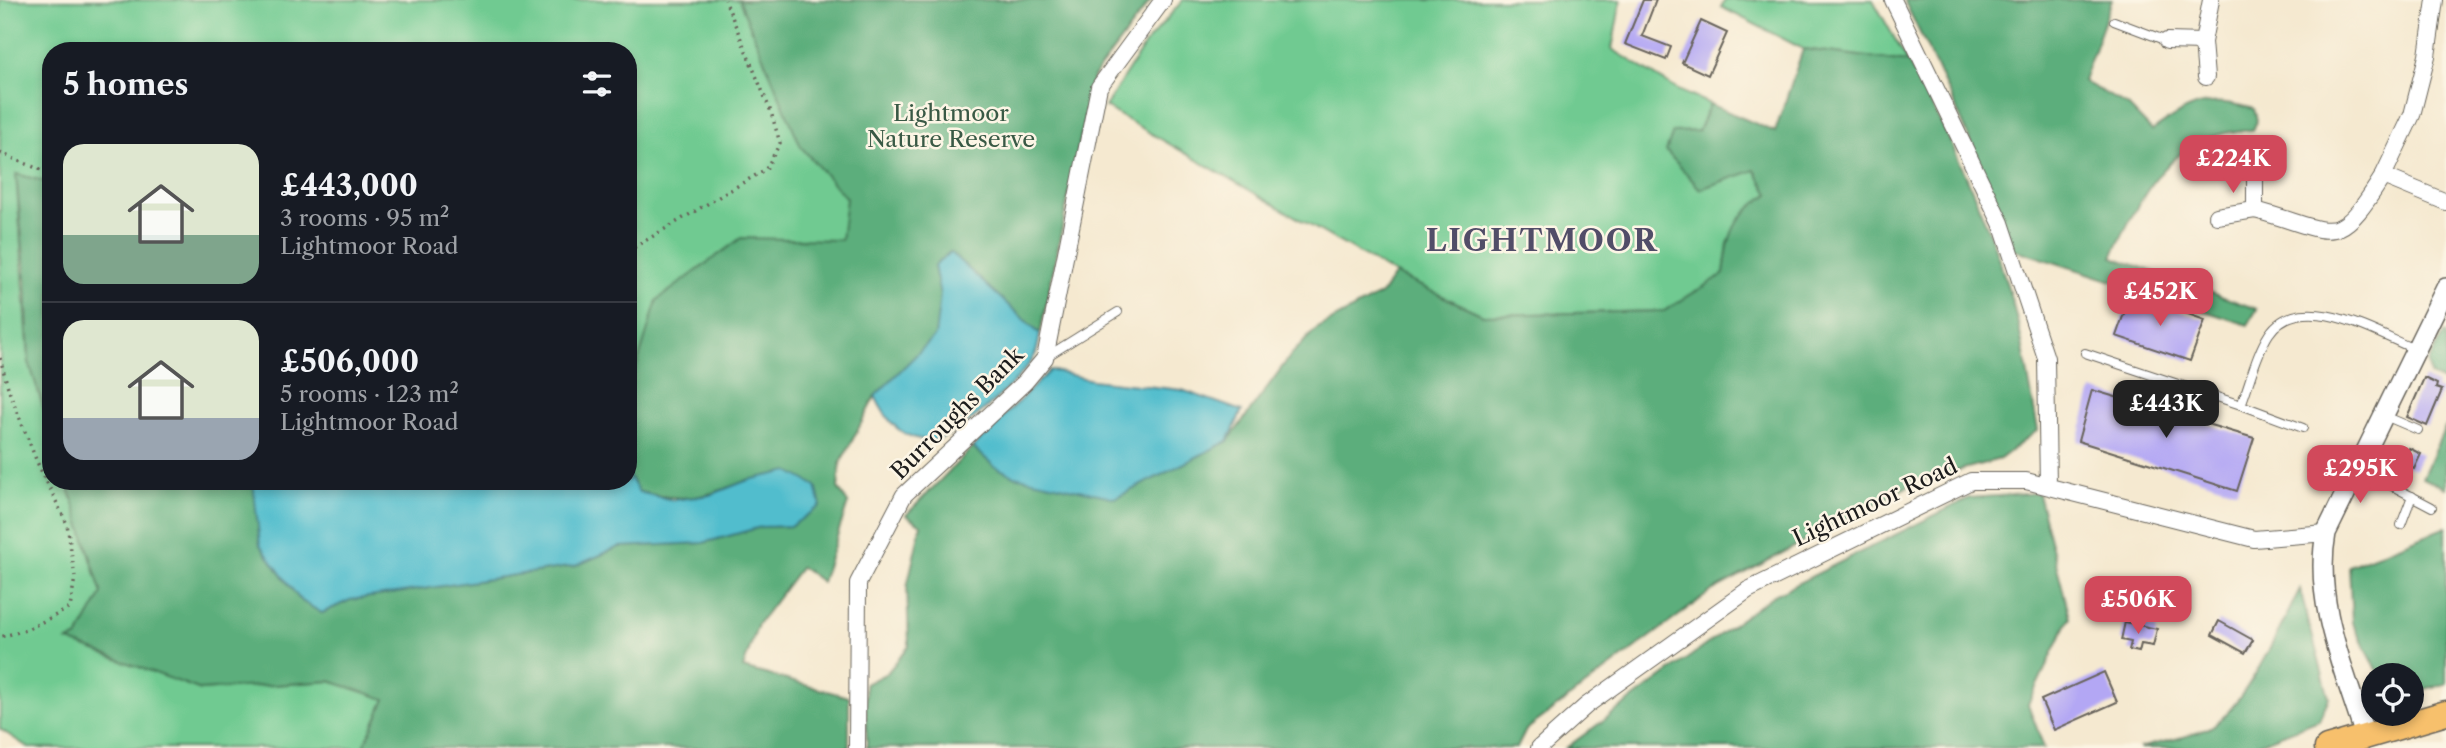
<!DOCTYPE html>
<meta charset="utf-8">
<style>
:root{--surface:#171b24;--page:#242831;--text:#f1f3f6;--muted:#9ea1a6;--line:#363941;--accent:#d1495b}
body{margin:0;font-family:"Libre Caslon Text",serif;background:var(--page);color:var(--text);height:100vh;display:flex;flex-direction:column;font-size:26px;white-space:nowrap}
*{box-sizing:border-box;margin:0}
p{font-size:23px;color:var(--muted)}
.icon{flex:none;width:38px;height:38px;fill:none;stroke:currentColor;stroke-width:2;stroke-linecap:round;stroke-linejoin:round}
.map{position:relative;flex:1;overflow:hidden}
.sheet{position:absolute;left:42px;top:42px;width:595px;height:448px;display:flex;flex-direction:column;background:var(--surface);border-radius:28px;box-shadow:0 4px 10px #0003}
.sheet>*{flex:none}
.controls{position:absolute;left:2361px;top:663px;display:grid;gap:14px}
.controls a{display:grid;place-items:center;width:63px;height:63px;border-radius:50%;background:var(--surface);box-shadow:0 4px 10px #0003;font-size:35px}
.price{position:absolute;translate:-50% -60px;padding:0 16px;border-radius:14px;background:var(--accent);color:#fff;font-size:23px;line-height:46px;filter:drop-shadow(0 2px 4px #0008)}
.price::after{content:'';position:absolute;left:50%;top:42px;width:21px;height:16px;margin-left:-10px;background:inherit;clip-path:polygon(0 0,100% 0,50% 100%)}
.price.on{background:#222;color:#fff}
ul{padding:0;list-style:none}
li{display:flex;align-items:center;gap:21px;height:175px;padding:0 21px}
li+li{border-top:2px solid var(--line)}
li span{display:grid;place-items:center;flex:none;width:196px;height:140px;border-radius:21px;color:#555}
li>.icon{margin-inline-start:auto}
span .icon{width:84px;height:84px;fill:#fffc;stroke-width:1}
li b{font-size:30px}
h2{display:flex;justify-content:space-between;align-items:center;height:84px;padding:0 21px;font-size:30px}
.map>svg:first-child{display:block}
.green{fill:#70ca91;stroke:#467356;stroke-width:2}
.forest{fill:#5cae7b;stroke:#3c654c;stroke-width:2}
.water{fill:#51bdcd;stroke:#366c74;stroke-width:2}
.building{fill:#b3a7f4}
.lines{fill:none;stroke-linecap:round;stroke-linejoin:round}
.service-casing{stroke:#68645b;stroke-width:10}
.minor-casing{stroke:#68645b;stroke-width:18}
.tertiary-casing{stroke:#68645b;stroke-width:22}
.primary-casing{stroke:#68645b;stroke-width:27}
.path{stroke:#68645b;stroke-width:3.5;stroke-dasharray:2 5;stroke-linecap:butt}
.service{stroke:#fff;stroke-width:8}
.minor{stroke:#fff;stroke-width:16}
.tertiary{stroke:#fff;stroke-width:19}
.primary{stroke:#f7c06c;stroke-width:24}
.labels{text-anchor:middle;stroke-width:5;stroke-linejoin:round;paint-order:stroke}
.park-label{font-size:23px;fill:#395945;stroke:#fcf5e5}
.street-label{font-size:23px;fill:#1c1c1c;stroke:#fcf5e5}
.district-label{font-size:30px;font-weight:bold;letter-spacing:2px;fill:#514d68;stroke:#fcf5e5}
</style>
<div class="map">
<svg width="2446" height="748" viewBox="0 0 2446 748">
<rect width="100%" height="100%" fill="#fcf5e5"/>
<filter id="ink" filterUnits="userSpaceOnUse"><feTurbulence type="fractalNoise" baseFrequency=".0143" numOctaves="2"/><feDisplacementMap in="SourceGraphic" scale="14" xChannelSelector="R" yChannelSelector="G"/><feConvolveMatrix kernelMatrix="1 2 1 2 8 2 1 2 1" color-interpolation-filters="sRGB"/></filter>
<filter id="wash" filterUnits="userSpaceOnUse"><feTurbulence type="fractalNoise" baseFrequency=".00686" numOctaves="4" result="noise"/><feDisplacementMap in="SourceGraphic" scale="28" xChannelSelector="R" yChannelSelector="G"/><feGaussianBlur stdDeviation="1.57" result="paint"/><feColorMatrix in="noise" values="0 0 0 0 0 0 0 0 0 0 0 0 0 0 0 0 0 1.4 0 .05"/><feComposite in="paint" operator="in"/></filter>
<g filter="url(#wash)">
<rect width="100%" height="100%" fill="#f5e9d0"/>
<g class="green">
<path d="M0,0H1151L1093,77L1040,334L950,252L940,295L936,336L875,396L840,464L838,488L848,503C775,512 699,492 628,474V51H51V183L16,174L29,362L51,431V481H67L102,594L77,638L70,640L201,690L330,681L386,699L363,748H29L0,729Z"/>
<path d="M1183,0H1621L1612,49L1680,91L1710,104L1698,131L1755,170L1770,195L1728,243L1724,274L1664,311L1483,315L1395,274L1105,107L1145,44Z"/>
<path d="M1725,0H1873L1908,62L1803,49L1721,7Z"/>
</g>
<g class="forest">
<path d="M739,0H1151L1093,77L1040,334L950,252L934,266L940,295L936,336L875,396L840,464L838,488L848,503L822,582L801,567L758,624L743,668L849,697V748H363L385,699L330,681L201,690L68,641L77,638L102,594L67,481H254L260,545L300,600L322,613L350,600L575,566L619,547L703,543L761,527L791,526L748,480C703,498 687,503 639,492L628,474V394L657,300L741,238L841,240L846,198L801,147Z"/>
<path d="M1904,0H2112L2083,81L2128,106L2152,131C2190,105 2208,94 2254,109L2257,120L2252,130C2173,131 2142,192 2112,257L2257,309L2248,325L2013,249L1960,116Z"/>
<path d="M1803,49L1908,62C1955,144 1995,232 2018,324C2026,359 2031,395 2038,430L2000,459L1916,482L1713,590L1526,730L1517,748H867L865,684L887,673L909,646L907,587L921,525L906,515L973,447L994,466L1116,498L1228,441L1291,355L1316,329L1381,294L1395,274L1483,315L1664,311L1724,274C1729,231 1732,218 1769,194L1755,170L1700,189L1666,151L1673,132L1698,131L1710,104L1775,132Z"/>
<path d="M16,174L51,183V431L29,362L26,279Z"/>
<path d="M2444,333L2446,334V383L2430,375L2428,363Z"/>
<path d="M2446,425V488L2422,478Z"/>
<path d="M2038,493L2070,617L2028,704L2044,748H1566L1772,596L1969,498Z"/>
<path d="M2446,527V684L2412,692V676L2380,675L2352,623L2349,566Z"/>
<path d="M2300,589L2329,698L2319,720L2247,748H2139C2161,742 2186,738 2207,729C2242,713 2282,624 2300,589Z"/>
</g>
<g class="water">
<path d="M950,252L1040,334C1039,341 1038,349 1035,355C1023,378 957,440 931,440C901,440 886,420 875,396L935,336L940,295L934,266Z"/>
<path d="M1050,370L1092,380L1182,390L1242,411L1228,441L1116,498L1014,476L994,466L973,447Z"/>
<path d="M789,471L816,486L821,506L791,526L761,527L703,543L619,547L575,566L350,600L322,613L300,600L260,545L253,482L628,481V474L639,492L673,500L710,495L748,480Z"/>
</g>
<g id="blocks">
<g class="building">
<path d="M1643,0H1656L1642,36L1671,47L1666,60L1625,44Z"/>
<path d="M1701,21L1727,33L1708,75L1682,63Z"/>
<path d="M2131,294L2205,320L2190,361L2116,336Z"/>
<path d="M2424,378L2437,384L2436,388L2442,390L2427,426L2407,417Z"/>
<path d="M2092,390L2254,438L2237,491L2078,441Z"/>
<path d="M2409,448L2421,454L2414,469L2402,464Z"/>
<path d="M2219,621L2253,640L2245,653L2212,635Z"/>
<path d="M2125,622L2157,629L2153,646L2141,644L2139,652L2129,650L2131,642L2121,640Z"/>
<path d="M2104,672L2117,702L2054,730L2041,700Z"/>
</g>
</g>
</g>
<g filter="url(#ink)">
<use href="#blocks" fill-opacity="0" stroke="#68645b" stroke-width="2"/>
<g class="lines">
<defs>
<g id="service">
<path d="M2114,21L2167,41"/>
<path d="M2085,353L2241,405C2250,382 2256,354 2269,334C2300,287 2378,334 2414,349"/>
<path d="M1046,357L1118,312"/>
<path d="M2241,405L2303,428"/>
<path d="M2385,416L2418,430"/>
<path d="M2360,469L2432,507"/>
<path d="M2401,525L2412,496"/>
</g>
<g id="minor">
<path d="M1893,0L2001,223L2046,358L2048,486"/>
<path d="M2167,41L2203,42"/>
<path d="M2206,77L2203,42L2211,0"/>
<path d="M2383,176L2412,115L2427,56L2435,0"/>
<path d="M2255,181V210C2334,231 2335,253 2383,176L2446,202"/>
<path d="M2217,216L2255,210"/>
<path d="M857,748L858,583L904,495L1025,382L1045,358L1099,87L1163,0"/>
<path d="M1539,748L1587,705L1748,590L1971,481H2026L2254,539L2326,533"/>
</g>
<path id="tertiary" d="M2365,736C2345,671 2313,602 2326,533L2446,288"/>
<path id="primary" d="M2327,748L2446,713"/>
</defs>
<use href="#service" class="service-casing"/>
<use href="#minor" class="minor-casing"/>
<use href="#tertiary" class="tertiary-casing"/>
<use href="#primary" class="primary-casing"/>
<g class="path">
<path d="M0,153L51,174"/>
<path d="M628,251L766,169L780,143L771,112L725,0"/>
<path d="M0,358L9,391L37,462L67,524L75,577L70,608L26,630L0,637"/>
</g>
<use href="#service" class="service"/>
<use href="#minor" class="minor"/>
<use href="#tertiary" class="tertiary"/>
<use href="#primary" class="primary"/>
</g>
</g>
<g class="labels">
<g class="park-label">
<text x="951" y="121">Lightmoor<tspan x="951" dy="26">Nature Reserve</tspan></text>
</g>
<g class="street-label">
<text transform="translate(957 413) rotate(-45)" y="8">Burroughs Bank</text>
<text transform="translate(1875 502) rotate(-25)" y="8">Lightmoor Road</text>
</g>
<g class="district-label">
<text x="1542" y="251">LIGHTMOOR</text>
</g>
</g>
</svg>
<div class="controls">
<a><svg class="icon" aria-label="locate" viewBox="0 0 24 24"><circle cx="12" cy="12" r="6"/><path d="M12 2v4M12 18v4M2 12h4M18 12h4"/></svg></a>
</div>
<b class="price" style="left:2233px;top:195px">£224K</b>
<b class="price" style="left:2160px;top:328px">£452K</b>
<b class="price on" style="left:2166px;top:440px">£443K</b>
<b class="price" style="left:2360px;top:505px">£295K</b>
<b class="price" style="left:2138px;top:636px">£506K</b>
<section class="sheet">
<h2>5 homes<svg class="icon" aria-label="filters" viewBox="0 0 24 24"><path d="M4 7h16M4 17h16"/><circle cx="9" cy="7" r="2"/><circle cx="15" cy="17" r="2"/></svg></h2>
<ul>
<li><span style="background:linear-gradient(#dfe7d0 65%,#7fa58c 0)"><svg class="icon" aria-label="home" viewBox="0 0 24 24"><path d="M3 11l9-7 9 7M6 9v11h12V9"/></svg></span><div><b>£443,000</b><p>3 rooms · 95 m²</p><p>Lightmoor Road</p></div></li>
<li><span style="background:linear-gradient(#dfe7d0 70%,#9aa5b1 0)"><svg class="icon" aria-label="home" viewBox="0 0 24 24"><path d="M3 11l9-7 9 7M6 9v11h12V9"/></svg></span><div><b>£506,000</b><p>5 rooms · 123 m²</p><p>Lightmoor Road</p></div></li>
</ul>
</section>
</div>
